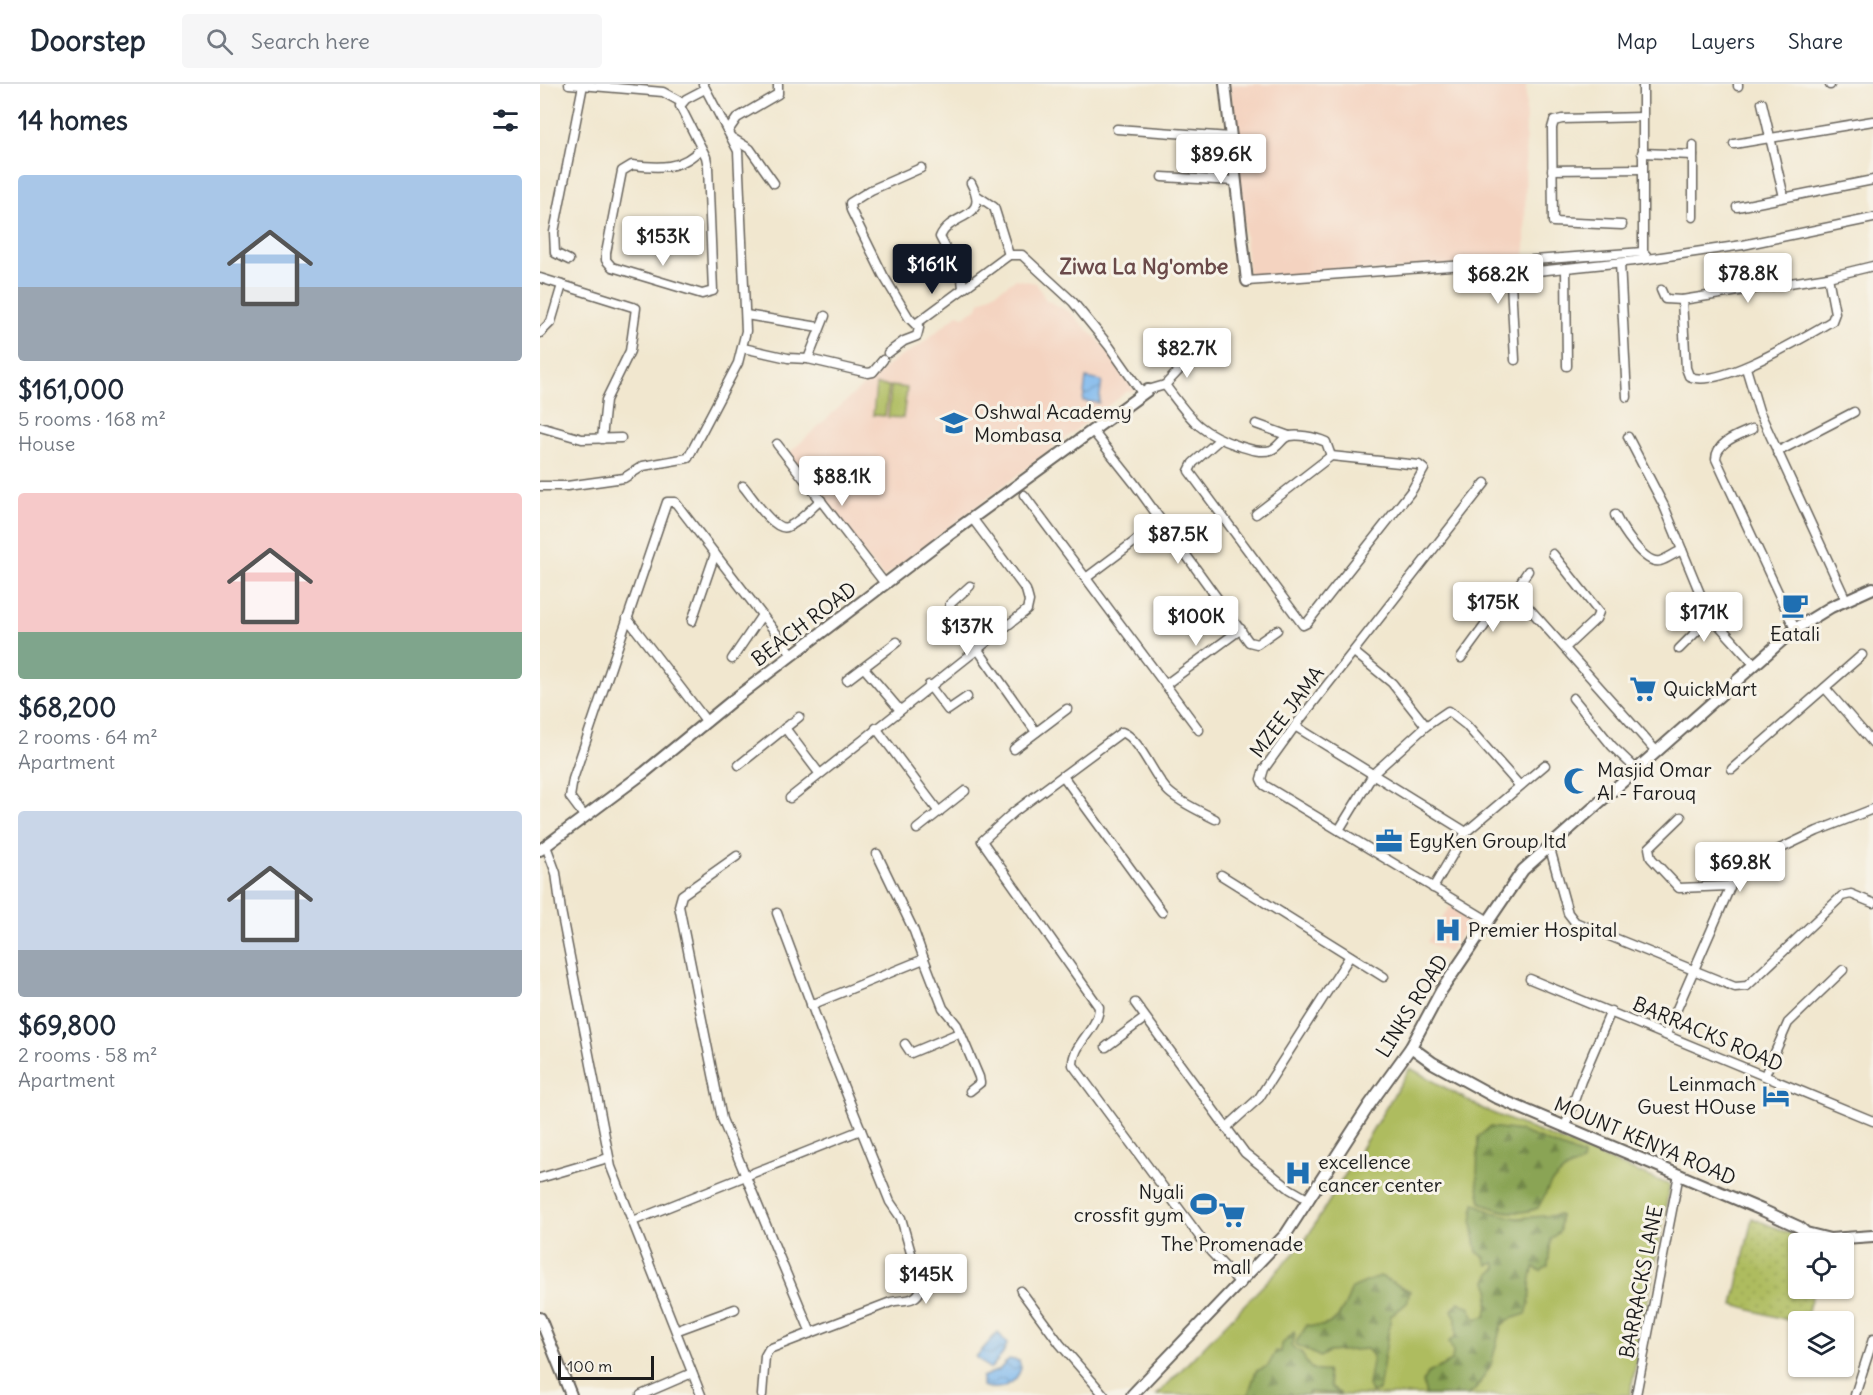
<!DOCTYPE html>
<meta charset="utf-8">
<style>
:root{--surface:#fff;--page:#f6f6f7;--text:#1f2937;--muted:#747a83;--line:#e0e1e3;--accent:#111827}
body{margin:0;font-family:Delius,sans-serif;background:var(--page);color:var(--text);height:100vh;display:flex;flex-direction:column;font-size:22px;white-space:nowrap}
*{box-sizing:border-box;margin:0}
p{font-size:20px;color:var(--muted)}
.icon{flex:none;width:33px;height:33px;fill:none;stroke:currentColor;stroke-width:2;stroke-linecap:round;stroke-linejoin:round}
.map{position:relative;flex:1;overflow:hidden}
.sheet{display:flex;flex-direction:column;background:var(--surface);width:540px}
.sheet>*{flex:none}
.fabs{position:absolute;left:1248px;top:1149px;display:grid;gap:12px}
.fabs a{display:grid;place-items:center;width:66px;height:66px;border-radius:6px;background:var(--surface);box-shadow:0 2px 4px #0004;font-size:30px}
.scale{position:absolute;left:18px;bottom:15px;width:96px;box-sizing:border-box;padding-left:6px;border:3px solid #1c1c1c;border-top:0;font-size:16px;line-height:21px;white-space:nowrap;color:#1c1c1c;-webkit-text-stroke:4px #f7f3e8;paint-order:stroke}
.price{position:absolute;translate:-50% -51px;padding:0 14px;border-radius:6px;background:#fff;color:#222;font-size:20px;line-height:39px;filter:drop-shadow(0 2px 3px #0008)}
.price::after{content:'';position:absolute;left:50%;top:36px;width:18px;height:14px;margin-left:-9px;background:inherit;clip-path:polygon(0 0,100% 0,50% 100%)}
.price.selected{background:var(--accent);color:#fff}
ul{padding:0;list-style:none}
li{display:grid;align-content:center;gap:12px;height:318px;padding:0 18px}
li span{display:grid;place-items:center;height:186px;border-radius:6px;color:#555}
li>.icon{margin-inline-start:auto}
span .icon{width:108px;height:108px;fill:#fffc;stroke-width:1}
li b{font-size:26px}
h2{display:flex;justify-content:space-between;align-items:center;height:72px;padding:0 18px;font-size:26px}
header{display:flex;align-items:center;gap:36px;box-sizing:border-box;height:84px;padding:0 30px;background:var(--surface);border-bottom:2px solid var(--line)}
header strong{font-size:28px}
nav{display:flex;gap:33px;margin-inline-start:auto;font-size:21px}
.search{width:420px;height:54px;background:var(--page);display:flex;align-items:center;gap:15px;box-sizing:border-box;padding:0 21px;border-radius:6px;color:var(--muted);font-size:22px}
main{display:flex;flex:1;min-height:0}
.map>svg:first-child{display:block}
.built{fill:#f4d3c0}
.grass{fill:#aebc5e;stroke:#656c3d;stroke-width:1.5}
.forest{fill:url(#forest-firs);stroke:#536038;stroke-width:1.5}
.park{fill:url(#park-dots);stroke:#656c3d;stroke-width:1.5}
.water{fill:url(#water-waves);stroke:#4c6a85;stroke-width:1.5}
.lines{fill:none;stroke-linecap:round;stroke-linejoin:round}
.minor-casing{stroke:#67635b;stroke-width:11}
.major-casing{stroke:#67635b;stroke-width:14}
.minor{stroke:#fff;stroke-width:8}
.major{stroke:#fff;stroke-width:10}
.labels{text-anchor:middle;stroke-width:6;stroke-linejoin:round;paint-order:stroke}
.poi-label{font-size:20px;fill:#1c1c1c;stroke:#f7f3e8;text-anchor:start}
.street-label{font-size:20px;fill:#1c1c1c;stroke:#f7f3e8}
.quarter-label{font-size:22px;font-weight:bold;fill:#6a4a4a;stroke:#f7f3e8}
</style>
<header>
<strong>Doorstep</strong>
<div class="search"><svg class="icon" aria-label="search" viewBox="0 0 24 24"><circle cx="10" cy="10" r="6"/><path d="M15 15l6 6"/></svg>Search here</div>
<nav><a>Map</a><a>Layers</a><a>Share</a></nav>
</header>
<main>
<section class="sheet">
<h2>14 homes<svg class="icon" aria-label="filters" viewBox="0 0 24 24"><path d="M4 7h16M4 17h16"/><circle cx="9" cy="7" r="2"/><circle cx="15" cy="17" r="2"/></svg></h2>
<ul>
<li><span style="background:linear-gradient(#a9c7e8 60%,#9aa5b1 0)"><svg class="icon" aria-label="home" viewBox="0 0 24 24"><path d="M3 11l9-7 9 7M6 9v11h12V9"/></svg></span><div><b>$161,000</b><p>5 rooms · 168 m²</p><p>House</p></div></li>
<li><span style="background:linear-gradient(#f6c9c9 75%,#7fa58c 0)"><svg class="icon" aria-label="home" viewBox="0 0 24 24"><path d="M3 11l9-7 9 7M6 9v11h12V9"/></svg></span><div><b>$68,200</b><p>2 rooms · 64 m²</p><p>Apartment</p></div></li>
<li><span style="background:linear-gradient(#c9d6e8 75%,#9aa5b1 0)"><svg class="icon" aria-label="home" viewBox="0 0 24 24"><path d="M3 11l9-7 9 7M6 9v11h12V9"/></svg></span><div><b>$69,800</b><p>2 rooms · 58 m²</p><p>Apartment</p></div></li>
</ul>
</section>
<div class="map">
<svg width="1333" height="1311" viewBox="0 0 1333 1311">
<defs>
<pattern id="forest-firs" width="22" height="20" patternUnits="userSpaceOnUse" patternTransform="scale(1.5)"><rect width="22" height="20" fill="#8aa455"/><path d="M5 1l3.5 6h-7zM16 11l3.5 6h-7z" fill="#708546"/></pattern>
<pattern id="park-dots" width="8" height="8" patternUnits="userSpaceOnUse" patternTransform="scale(1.5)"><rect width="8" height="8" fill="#aebc5e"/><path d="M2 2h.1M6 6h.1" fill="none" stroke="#95a151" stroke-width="1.8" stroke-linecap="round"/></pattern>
<pattern id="water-waves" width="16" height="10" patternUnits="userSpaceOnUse" patternTransform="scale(1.5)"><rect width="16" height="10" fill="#7cb7ee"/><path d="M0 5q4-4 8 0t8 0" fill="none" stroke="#6594c0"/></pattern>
</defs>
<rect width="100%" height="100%" fill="#f7f3e8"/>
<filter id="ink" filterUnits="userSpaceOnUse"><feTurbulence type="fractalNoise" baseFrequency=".0167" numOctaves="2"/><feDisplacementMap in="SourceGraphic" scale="12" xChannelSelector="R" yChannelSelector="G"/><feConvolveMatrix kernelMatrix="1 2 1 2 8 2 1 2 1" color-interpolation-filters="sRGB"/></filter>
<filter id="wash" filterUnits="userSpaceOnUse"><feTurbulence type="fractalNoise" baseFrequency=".008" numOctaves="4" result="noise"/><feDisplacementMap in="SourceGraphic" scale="24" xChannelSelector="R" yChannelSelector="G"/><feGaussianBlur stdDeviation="1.35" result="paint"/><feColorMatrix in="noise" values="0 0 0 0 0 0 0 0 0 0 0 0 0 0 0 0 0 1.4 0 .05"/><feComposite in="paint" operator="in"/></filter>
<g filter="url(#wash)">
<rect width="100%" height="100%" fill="#f1e7cf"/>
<g class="built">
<path d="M690,0H986L985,177L709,196Z"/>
<path d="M476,195L496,199L506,216L530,228L566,264L595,307L586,308L343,494L248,370L328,297L355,276L379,262L418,230L424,232L438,224L440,218Z"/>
<path d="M910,822L930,835L909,869L887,858Z"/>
</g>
<g class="grass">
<path d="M336,301L349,302L345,332L333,331Z"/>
<path d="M351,302L367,304L363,334L348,333Z"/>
<path d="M870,984L945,1026L1130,1101L1090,1311H617L763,1160Z"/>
</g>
<g class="forest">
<path d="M950,1043L980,1047L1043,1072L1042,1079L1024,1087L1011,1099L998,1124C978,1132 960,1129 941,1118L937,1098L938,1053Z"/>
<path d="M934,1119L952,1128L976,1134L1020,1131V1147L1011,1155L1008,1182L1001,1187L994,1183C987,1197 993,1215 986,1230L968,1236L961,1242L951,1281L936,1305L927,1311H886L883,1298L888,1289L912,1277L913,1267L909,1258L916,1252V1234L912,1226L919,1218L930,1224L936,1235L946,1232L950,1205L947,1198L949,1191L957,1184L955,1179L948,1181L944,1173L937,1168L932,1140Z"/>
<path d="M840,1192L870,1207L867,1219L851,1232L839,1306L831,1309L828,1301L833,1272L827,1265L788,1268L780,1273L755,1260L767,1241C795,1248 804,1226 812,1204Z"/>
<path d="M754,1248L755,1252L751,1262L762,1269C767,1282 772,1289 787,1287L791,1304L801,1310L769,1308L767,1311H708L716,1287L728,1282L736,1267L741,1268L742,1260Z"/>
</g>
<path class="park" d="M1212,1134L1273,1159L1258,1160V1204L1274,1205L1265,1237L1258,1239L1193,1221Z"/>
<g class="water">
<path d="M546,294L562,297L559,319L543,317Z"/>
<path d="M458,1248L467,1260L462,1271L450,1285L436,1273Z"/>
<path d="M469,1275L479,1277L481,1284C476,1301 459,1308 442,1302V1293L459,1286Z"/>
</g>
</g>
<g filter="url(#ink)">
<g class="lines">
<defs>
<g id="minor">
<path d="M29,0L123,8L141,18"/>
<path d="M1103,0V168L1106,171"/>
<path d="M1198,0V2"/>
<path d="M1290,0V1"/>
<path d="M1222,19L1244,113"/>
<path d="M577,45L690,53"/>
<path d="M188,47L197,34L238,10V0"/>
<path d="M192,54L210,65L234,99"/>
<path d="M1194,60L1333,37"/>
<path d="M1153,61V133"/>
<path d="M161,64C142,86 118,84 92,81L82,87L66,169V176L72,183L162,210L173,207L168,83L166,73L140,22L146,15L165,5"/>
<path d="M1102,69L1153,71"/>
<path d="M1012,86L1102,85"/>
<path d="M622,93L695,97"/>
<path d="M439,113L454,123L469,171"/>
<path d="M1197,123L1333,96"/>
<path d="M1082,141L1013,138L1012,44L1014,37L1022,35L1103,33"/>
<path d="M29,176L15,169L14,148L43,1"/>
<path d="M1080,179L1087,313"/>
<path d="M1026,184L1027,282"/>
<path d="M0,194L96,224L90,267L66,316L62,355"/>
<path d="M707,197L1103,168"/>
<path d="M423,204L422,195L400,153C411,127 451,137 431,99"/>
<path d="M1121,206L1125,215L1142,216L1288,193L1333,182"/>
<path d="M1142,216L1146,284L1149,292C1177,307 1265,252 1292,237L1295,229L1288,193"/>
<path d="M206,231L279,243"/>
<path d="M377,239L469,171H482L533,218L569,262L602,309"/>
<path d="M0,249L11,238L22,201"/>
<path d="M203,264L248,274L268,275L328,289L333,288L343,276"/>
<path d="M348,269L364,257L377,252L379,244L369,234L343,191L311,126L310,119L331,106L381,84"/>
<path d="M268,275L285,232"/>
<path d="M975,276L971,198L978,189L1094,177L1203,161L1333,134"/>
<path d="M1206,284L1219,327L1306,516"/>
<path d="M625,301L661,263H666L674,274"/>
<path d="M608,306L625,301C651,335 657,348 699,362C709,365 720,369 731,366C737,364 740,358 745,354C754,348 777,354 786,358L791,372"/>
<path d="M716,340L749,352"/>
<path d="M0,343L42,355L81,354"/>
<path d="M1212,345C1199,351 1176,358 1176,375L1255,545"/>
<path d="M552,346L594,399L709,558L717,560L737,546"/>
<path d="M1088,353L1124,422L1168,529L1214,580"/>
<path d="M679,356L653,379L649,387L763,541L767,539L872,406L884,385L879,381L791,372L716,430"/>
<path d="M237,360L346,501"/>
<path d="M1237,368L1314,328"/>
<path d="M945,399L755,642L724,685L721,695L724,701L947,836"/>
<path d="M0,402H27L84,394L103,382L148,374L198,279L206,247L198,67L163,0"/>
<path d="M203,402C211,411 234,448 247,443C259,439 271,424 281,416"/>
<path d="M484,411L659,646"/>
<path d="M1075,431C1081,443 1104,481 1120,477C1127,475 1135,469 1142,466"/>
<path d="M1013,470L1059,528L1056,535L1026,563"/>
<path d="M988,487L976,505L979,513L1116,667"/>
<path d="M546,494L622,437"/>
<path d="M430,502L410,520V526L496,648"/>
<path d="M87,534L167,638"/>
<path d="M152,537L175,470"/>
<path d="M1139,565L1170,534"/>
<path d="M814,568L852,599L886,642"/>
<path d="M921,574L959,522L980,514"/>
<path d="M192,575L222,531"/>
<path d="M324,584L359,625"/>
<path d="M307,596L357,558"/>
<path d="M389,601L408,626L427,613"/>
<path d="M625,601L701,545"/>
<path d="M1285,604L1333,659"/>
<path d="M1033,614L1072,662L1096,685"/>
<path d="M755,642L926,748"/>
<path d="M245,644L279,689"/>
<path d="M336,644L399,728"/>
<path d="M474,665L527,625"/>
<path d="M199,681L259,633"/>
<path d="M1192,685L1322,571"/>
<path d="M523,692L622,828"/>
<path d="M250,714L487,526L489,517L486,506L432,434"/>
<path d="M45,733L30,713L33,695L127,418H135L253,571"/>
<path d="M1141,733L1109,764L1111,774L1139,804L1188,802"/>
<path d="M675,735C660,727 641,719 629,708C614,694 600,654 582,648L474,728L442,757L559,923C559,945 532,960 533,981L671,1168L701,1200"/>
<path d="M377,745L425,707"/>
<path d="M799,746L834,689L886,642L908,627L926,641L979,701"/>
<path d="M1009,761L1028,829L1035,838L1195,903L1207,902L1302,812L1311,810L1333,819"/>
<path d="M6,762L16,789L21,827L71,1083L161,1311"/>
<path d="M197,772L142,811L139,822L182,1035L271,1249"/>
<path d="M681,791L844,893"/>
<path d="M893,804L926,748L1005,681"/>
<path d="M384,875L403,924L417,941L439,993L440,999L430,1007"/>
<path d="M990,895L1333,1037"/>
<path d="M595,919L705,1069L750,1105L769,1116"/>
<path d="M271,921L384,875L374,847L337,770"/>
<path d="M1126,950L1198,785L1277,747L1333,725"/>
<path d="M365,960L371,969L419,949"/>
<path d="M566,963L605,934"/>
<path d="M1225,991L1248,939L1303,886"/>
<path d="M1025,1043L1041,997L1071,927"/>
<path d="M686,1044L719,1014L810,872"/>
<path d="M0,1094L68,1074"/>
<path d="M93,1137L321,1046"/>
<path d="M481,1207L520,1260L564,1311"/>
<path d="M138,1246L195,1225"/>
<path d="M101,1311L152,1289"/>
<path d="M222,1311L225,1272L229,1265L351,1218C363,1215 377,1219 381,1204L361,1134L350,1118L282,949L237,829"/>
<path d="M1096,1311L1139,1090"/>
<path d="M1315,1311L1333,1255"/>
</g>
<g id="major">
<path d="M685,0L707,197"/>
<path d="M0,766L105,688L193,616L409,451L608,306"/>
<path d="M871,963L893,979L955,1013L1222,1126L1259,1143L1266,1149L1290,1155L1333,1152"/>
<path d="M0,1234L31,1311"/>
<path d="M592,1311L746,1150L830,1020L871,963L901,907L983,786L1255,545L1291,523L1333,504"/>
</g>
</defs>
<use href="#minor" class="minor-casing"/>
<use href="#major" class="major-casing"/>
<use href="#minor" class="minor"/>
<use href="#major" class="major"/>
</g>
</g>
<defs>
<symbol id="school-bare" viewBox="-9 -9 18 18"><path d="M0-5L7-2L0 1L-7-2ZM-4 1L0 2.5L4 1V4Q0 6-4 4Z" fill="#1f6fb2" stroke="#f7f3e8" stroke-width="2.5" paint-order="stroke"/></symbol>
<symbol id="cafe-bare" viewBox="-9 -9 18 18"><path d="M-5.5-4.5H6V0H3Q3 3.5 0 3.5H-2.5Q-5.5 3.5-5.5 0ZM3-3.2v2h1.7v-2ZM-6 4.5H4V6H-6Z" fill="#1f6fb2" stroke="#f7f3e8" stroke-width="2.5" paint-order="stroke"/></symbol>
<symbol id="supermarket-bare" viewBox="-9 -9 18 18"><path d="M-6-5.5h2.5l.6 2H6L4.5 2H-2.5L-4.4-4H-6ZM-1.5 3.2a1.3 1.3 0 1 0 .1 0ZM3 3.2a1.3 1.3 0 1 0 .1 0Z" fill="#1f6fb2" stroke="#f7f3e8" stroke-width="2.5" paint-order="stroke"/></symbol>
<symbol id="mosque-bare" viewBox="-9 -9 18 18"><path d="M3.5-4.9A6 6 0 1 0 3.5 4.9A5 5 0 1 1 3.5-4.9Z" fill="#1f6fb2" stroke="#f7f3e8" stroke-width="2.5" paint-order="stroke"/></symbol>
<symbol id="office-bare" viewBox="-9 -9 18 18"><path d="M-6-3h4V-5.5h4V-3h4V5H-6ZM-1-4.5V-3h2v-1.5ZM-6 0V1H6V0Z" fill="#1f6fb2" stroke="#f7f3e8" stroke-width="2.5" paint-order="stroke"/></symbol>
<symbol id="hospital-bare" viewBox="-9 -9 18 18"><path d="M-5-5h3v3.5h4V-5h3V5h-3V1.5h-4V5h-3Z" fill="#1f6fb2" stroke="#f7f3e8" stroke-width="2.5" paint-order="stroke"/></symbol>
<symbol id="hotel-bare" viewBox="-9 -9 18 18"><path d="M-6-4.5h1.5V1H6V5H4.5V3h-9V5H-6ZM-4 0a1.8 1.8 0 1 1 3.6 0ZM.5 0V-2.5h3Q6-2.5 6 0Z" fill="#1f6fb2" stroke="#f7f3e8" stroke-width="2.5" paint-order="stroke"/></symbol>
<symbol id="stadium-bare" viewBox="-9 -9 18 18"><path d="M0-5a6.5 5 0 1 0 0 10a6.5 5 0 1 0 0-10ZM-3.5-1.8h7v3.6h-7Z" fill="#1f6fb2" stroke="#f7f3e8" stroke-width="2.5" paint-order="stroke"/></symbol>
</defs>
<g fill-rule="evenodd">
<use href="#school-bare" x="395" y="320" width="38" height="38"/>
<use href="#cafe-bare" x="1236" y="502" width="38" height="38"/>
<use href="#supermarket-bare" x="1084" y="586" width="38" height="38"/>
<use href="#mosque-bare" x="1018" y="678" width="38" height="38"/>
<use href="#office-bare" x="830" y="738" width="38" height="38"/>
<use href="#hospital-bare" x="889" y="827" width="38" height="38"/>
<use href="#hotel-bare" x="1217" y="993" width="38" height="38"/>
<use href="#hospital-bare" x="739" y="1070" width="38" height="38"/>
<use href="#stadium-bare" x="645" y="1101" width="38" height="38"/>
<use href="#supermarket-bare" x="673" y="1112" width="38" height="38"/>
</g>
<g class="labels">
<g class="poi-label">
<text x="434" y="335">Oshwal Academy<tspan x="434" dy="23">Mombasa</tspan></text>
<text x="1255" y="557" text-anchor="middle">Eatali</text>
<text x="1123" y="612">QuickMart</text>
<text x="1057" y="693">Masjid Omar<tspan x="1057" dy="23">Al - Farouq</tspan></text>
<text x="869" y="764">EgyKen Group ltd</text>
<text x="928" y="853">Premier Hospital</text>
<text x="1216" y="1007" text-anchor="end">Leinmach<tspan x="1216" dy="23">Guest HOuse</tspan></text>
<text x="778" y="1085">excellence<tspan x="778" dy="23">cancer center</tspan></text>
<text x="644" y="1115" text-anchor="end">Nyali<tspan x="644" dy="23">crossfit gym</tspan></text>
<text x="692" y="1167" text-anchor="middle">The Promenade<tspan x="692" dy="23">mall</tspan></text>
</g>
<g class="street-label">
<text transform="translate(264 540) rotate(-37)" y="7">BEACH ROAD</text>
<text transform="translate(747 628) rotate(-53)" y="7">MZEE JAMA</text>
<text transform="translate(872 922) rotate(-58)" y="7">LINKS ROAD</text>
<text transform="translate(1168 950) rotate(23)" y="7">BARRACKS ROAD</text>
<text transform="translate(1105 1057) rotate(23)" y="7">MOUNT KENYA ROAD</text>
<text transform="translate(1101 1198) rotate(-79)" y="7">BARRACKS LANE</text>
</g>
<g class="quarter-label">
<text x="604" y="190">Ziwa La Ng'ombe</text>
</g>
</g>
</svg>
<div class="fabs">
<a><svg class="icon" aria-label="locate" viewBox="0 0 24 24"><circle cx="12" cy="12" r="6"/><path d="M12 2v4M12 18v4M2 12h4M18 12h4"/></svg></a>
<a><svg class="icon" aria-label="layers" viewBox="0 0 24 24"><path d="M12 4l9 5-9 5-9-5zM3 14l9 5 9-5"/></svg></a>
</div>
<div class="scale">100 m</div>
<b class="price" style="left:681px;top:101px">$89.6K</b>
<b class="price" style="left:123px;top:183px">$153K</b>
<b class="price selected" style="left:392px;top:211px">$161K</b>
<b class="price" style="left:1208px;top:220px">$78.8K</b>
<b class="price" style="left:958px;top:221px">$68.2K</b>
<b class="price" style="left:647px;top:295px">$82.7K</b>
<b class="price" style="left:302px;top:423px">$88.1K</b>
<b class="price" style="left:638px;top:481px">$87.5K</b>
<b class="price" style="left:953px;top:549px">$175K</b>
<b class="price" style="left:1164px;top:559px">$171K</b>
<b class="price" style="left:656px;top:563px">$100K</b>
<b class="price" style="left:427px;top:573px">$137K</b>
<b class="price" style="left:1200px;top:809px">$69.8K</b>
<b class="price" style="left:386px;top:1221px">$145K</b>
</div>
</main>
